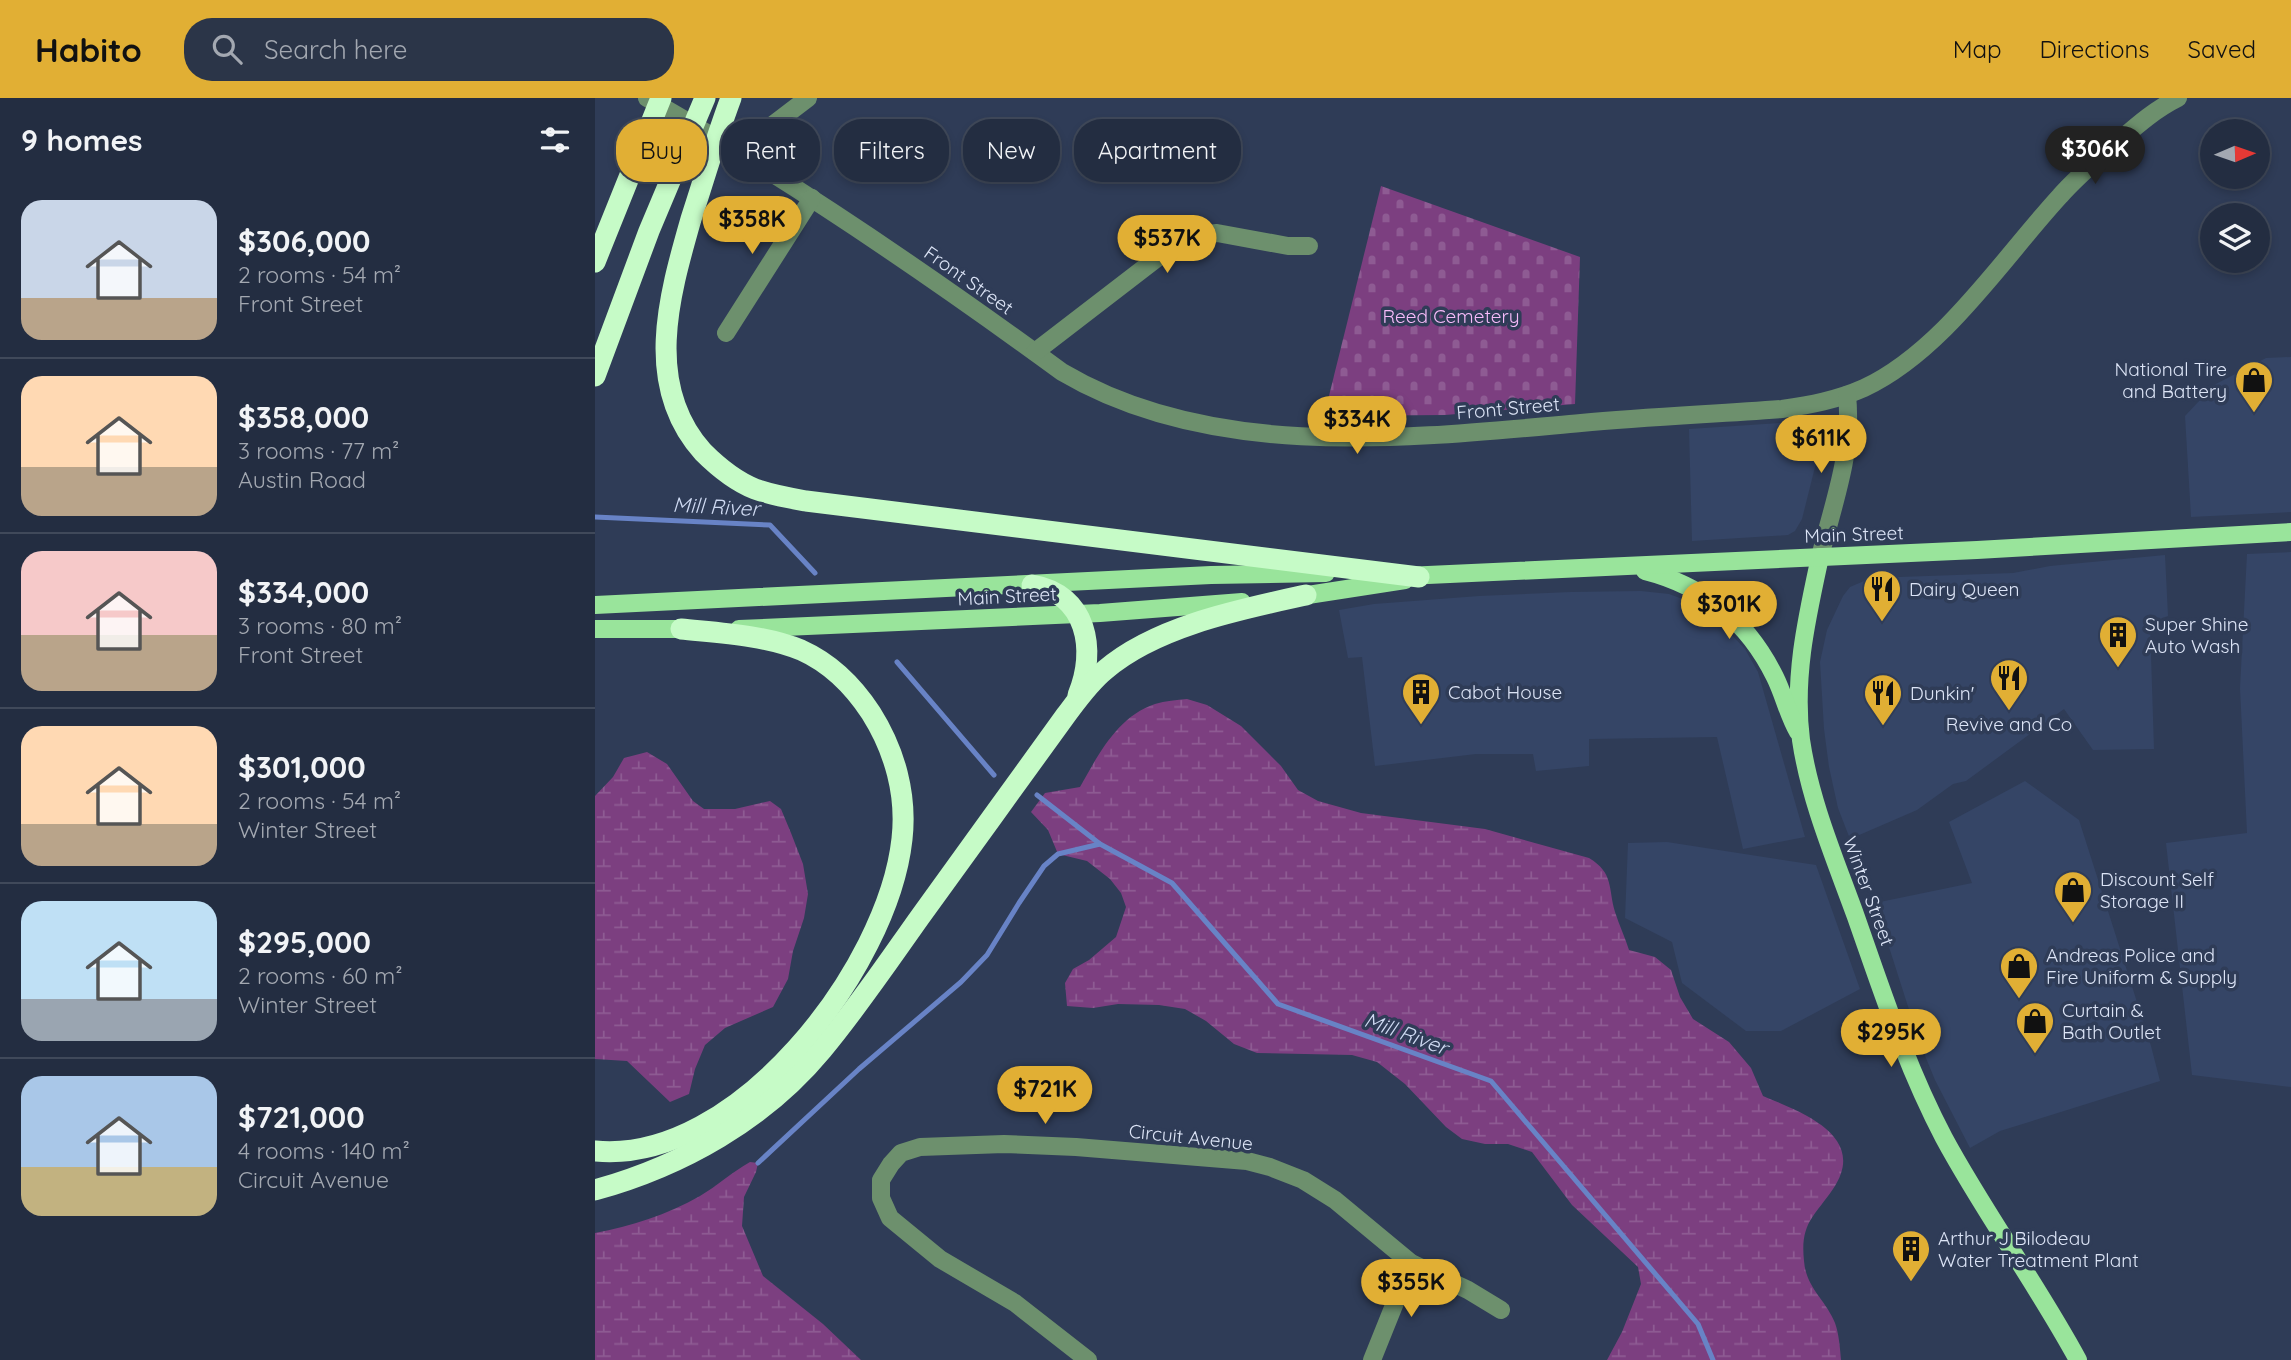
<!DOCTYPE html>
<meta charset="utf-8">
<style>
:root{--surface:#232d41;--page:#2b3548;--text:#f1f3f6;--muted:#a3a8b1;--line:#40495a;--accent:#e1af34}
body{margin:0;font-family:Quicksand,sans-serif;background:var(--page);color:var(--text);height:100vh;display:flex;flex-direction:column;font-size:26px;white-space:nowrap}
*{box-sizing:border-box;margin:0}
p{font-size:23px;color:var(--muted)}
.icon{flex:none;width:38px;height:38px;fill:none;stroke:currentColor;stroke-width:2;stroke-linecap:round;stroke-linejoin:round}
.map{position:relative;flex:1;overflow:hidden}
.drawer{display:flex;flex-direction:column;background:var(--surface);width:595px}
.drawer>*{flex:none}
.guide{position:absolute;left:21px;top:21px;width:665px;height:63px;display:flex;gap:14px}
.needle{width:46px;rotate:88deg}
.fabs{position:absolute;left:1605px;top:21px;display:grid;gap:14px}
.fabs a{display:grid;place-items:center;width:70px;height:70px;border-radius:50%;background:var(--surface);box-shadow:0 4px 10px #0003,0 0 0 2px var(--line);font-size:35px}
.price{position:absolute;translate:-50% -60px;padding:0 16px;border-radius:24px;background:var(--accent);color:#111;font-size:23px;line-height:46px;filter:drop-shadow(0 2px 4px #0008)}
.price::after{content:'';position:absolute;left:50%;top:42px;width:21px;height:16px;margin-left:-10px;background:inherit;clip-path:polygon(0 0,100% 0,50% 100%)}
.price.on{background:#222;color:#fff}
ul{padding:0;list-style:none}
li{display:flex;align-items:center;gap:21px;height:175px;padding:0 21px}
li+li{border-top:2px solid var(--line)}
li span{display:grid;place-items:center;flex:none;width:196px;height:140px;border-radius:21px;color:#555}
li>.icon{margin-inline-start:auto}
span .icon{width:84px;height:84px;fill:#fffc;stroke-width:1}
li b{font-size:30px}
h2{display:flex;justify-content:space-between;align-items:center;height:84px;padding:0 21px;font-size:30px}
.pill{padding:0 24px;border-radius:28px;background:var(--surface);box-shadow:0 4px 10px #0003,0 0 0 2px var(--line);font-size:24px;line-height:63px}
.pill.on{background:var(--accent);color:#111}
header{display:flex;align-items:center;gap:42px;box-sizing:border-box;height:98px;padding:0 35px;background:var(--accent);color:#111}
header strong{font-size:33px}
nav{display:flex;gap:38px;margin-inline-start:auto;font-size:24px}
.search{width:490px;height:63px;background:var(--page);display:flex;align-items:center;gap:18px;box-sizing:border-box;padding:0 24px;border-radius:28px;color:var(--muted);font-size:26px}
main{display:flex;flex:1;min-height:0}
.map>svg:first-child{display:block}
.built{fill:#354566}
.wetland{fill:url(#wetland-marsh)}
.cemetery{fill:url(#cemetery-stones)}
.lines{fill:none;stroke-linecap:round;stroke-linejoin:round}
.stream{stroke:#6883c6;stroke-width:5}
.minor{stroke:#6d906d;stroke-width:18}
.major{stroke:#99e49b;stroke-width:18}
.highway{stroke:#c6fbc7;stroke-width:21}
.labels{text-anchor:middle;stroke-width:7;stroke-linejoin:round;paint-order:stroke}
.street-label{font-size:19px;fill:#dce4f6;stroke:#2f3c57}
.park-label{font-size:19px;fill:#f7bbfa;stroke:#2f3c57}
.poi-label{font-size:19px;fill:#dce4f6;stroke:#2f3c57;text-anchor:start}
.water-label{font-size:21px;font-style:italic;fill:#cfdaf2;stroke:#2f3c57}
</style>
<header>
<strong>Habito</strong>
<div class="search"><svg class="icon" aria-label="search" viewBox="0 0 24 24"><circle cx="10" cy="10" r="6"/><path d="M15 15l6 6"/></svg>Search here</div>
<nav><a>Map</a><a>Directions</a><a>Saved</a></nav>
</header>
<main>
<section class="drawer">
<h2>9 homes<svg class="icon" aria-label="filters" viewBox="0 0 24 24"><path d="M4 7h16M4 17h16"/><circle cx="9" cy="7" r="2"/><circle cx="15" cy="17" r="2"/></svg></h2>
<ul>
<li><span style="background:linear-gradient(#c9d6e8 70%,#b9a48a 0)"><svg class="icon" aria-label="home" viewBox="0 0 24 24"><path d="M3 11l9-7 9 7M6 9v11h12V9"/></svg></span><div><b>$306,000</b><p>2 rooms · 54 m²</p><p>Front Street</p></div></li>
<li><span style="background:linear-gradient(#ffd9b3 65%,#b9a48a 0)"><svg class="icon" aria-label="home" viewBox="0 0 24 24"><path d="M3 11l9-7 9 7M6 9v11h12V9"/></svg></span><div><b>$358,000</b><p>3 rooms · 77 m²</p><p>Austin Road</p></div></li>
<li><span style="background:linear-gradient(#f6c9c9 60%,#b9a48a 0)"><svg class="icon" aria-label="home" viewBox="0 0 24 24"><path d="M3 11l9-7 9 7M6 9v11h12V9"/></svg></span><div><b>$334,000</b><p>3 rooms · 80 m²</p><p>Front Street</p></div></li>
<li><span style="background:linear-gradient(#ffd9b3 70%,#b9a48a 0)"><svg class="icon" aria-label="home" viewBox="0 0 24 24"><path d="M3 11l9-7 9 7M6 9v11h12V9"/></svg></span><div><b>$301,000</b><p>2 rooms · 54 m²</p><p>Winter Street</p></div></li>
<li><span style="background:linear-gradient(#bfe0f5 70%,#9aa5b1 0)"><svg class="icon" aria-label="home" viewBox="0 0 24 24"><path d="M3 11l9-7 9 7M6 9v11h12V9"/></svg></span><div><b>$295,000</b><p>2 rooms · 60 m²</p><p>Winter Street</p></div></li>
<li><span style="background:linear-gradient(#a9c7e8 65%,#c2b280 0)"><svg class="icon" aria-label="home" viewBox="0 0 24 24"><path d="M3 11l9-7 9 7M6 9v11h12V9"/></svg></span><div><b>$721,000</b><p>4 rooms · 140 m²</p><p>Circuit Avenue</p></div></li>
</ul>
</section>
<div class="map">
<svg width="1696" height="1262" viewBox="0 0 1696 1262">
<defs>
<pattern id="wetland-marsh" width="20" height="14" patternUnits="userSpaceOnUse" patternTransform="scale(1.75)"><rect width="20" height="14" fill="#7c3f80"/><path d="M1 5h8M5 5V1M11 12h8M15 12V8" fill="none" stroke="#8e5b93"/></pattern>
<pattern id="cemetery-stones" width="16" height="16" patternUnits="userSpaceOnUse" patternTransform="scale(1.75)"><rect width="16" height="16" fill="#7c3f80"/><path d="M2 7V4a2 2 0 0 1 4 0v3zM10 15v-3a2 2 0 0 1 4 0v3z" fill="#8e5b93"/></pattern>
</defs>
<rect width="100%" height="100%" fill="#2f3c57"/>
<g class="built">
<path d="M1696,259V414L1596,419L1590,318L1619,287L1671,260Z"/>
<path d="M1199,324L1217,332L1221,344L1222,361L1207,421L1200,433L1193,437L1097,443L1094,331Z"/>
<path d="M1696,454V989L1597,977L1571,745L1652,735L1645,590L1652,456Z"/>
<path d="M1570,457L1573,518L1555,525L1559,651L1498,652L1469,611L1371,683L1358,686L1322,712L1255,741L1243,710L1234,669L1229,631L1225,564L1232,532L1248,498L1255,489L1276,480L1418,475L1455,468Z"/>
<path d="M1046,493L1074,496L1096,504L1133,533L1150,551L1163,574L1210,739L1148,751L1122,639L994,641V668L941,673L938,656H881L780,668L767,559L753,560L744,512L779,506L884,498L976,494Z"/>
<path d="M1430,683L1484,722L1556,948L1565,983L1405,1033L1375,1050L1340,982L1324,943L1280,805L1377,785L1354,724Z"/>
<path d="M1072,744L1221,767L1265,891L1186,933H1151L1087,885L1077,844L1030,820L1033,745Z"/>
</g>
<g class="wetland">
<path d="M592,601L612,607L646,628L686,668L703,692L723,703L766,715L890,731L994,760C1019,775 1013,790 1020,814C1024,827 1030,839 1034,852L1060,859L1076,872L1085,899L1098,921L1134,944L1156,970L1168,998C1206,1014 1274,1038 1238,1091C1219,1119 1205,1125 1209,1163C1211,1190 1231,1202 1240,1225C1244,1236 1245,1250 1246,1262H1012L1027,1234L1046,1186L1043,1169L977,1107L937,1054L913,1046H890L867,1041L851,1029L810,986L782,964L757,957L662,955L639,946L611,923L590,911L564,907L523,906L498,910L472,908L470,885L478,871L494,862L521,839L531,809L526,795L515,781L492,763L463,756L453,732L436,714L450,695L485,689C503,657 523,618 560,606C570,603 582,602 592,601Z"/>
<path d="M52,654L72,666L98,703L109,711H140L175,703L186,711L196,735L208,766L213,796L209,820L198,853L193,881L178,909L130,930L110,947L100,971L94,996L75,1004L32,963L0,961V698L18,679L29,660Z"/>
<path d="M155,1064L163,1065L161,1074L149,1099L147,1128L168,1178L228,1226L266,1262H0V1135C36,1128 72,1117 105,1098C122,1088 137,1074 155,1064Z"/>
</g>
<path class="cemetery" d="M786,88L985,159L980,306L850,317L729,318Z"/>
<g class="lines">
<g class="stream">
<path d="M0,419L175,427L220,475"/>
<path d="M302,564L399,677"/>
<path d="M442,697L505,746L577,785L683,906L896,983L1103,1226L1118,1262"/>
<path d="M163,1065L264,971L366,884L392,857L424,805L449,768L463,756L505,746"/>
</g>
<g class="minor">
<path d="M52,0C196,82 333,176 467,274C619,364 818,340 986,325C1052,319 1120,316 1187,311C1215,307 1242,302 1269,290C1348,253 1407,161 1465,98C1479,82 1495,68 1511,54C1535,34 1555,14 1583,0"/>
<path d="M153,59L171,32L213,0"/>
<path d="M131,235L217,100"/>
<path d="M440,254L566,157L588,142L599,138L622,135L693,148H714"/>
<path d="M1225,459C1239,402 1258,356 1252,297"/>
<path d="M493,1262L420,1205L345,1161L295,1120L286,1100V1082L296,1066L306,1055L325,1049L409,1046L481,1049L652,1063L675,1069L708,1082L740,1102L816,1165L873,1192L906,1212"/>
<path d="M777,1262L816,1165"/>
</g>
<g class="major">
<path d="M1225,459C1212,519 1198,579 1206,642C1215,703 1240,761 1261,819C1287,893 1312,970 1349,1040C1390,1116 1442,1186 1483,1262"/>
<path d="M1050,473C1109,488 1153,524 1180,579C1189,597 1193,617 1203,634"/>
<path d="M811,478L1382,452L1696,434"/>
<path d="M700,499L810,482"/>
<path d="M0,507L616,477L731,475"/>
<path d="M0,531H99"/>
<path d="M144,531L505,515L647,504"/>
</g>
<g class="highway">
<path d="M136,0C121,40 109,81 96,121C74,198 48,287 108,354C123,369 140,383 160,391C176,397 194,400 211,403L824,479"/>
<path d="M0,164L66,0"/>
<path d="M0,278L54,133L110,0"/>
<path d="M437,487C492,496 502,552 483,597"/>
<path d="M0,1053C142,1067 293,870 307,741C312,697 300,653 276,615C259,589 235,565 206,552C169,537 125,535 86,531"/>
<path d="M0,1092C87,1068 169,1022 227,952C262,910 293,864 325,819C374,752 422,684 471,617C483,601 495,584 510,572C561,528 647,511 711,497"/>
</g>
</g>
<defs>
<symbol id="shop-pin" viewBox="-11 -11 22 30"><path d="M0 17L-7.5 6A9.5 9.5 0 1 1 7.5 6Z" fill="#e1af34" stroke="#2f3c57"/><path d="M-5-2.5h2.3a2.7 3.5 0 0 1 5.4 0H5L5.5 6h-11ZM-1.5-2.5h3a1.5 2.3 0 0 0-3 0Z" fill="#111"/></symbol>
<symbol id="restaurant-pin" viewBox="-11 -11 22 30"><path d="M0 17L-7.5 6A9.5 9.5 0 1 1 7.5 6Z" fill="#e1af34" stroke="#2f3c57"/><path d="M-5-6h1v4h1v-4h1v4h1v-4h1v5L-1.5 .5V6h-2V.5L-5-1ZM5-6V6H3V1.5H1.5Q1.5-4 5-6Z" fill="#111"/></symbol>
<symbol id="building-pin" viewBox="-11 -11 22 30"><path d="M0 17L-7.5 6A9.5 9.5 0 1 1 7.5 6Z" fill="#e1af34" stroke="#2f3c57"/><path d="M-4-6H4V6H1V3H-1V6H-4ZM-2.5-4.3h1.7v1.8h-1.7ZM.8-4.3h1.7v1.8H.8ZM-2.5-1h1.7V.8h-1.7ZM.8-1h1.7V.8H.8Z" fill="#111"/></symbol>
</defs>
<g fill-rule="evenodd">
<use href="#shop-pin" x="1637" y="260" width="44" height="60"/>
<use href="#restaurant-pin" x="1265" y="469" width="44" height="60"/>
<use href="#building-pin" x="1501" y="515" width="44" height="60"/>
<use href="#restaurant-pin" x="1392" y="558" width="44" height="60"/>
<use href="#building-pin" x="804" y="572" width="44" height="60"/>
<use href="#restaurant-pin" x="1266" y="573" width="44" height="60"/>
<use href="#shop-pin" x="1456" y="770" width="44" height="60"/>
<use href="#shop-pin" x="1402" y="846" width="44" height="60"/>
<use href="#shop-pin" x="1418" y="901" width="44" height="60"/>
<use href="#building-pin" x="1294" y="1129" width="44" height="60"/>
</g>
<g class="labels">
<g class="street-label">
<text transform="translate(374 182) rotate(35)" y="7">Front Street</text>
<text transform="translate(913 310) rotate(-5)" y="7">Front Street</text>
<text transform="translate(1259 436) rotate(-2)" y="7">Main Street</text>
<text transform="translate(412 498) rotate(-3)" y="7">Main Street</text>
<text transform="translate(1274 793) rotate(70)" y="7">Winter Street</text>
<text transform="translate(596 1039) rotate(6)" y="7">Circuit Avenue</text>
</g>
<g class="park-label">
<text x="856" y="225">Reed Cemetery</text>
</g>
<g class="poi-label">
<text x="1632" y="278" text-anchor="end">National Tire<tspan x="1632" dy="22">and Battery</tspan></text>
<text x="1314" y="498">Dairy Queen</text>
<text x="1550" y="533">Super Shine<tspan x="1550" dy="22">Auto Wash</tspan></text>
<text x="853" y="601">Cabot House</text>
<text x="1315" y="602">Dunkin'</text>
<text x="1414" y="633" text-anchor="middle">Revive and Co</text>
<text x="1505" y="788">Discount Self<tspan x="1505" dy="22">Storage II</tspan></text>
<text x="1451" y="864">Andreas Police and<tspan x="1451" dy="22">Fire Uniform &amp; Supply</tspan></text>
<text x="1467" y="919">Curtain &amp;<tspan x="1467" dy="22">Bath Outlet</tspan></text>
<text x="1343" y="1147">Arthur J Bilodeau<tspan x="1343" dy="22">Water Treatment Plant</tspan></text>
</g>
<g class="water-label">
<text transform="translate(121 409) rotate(3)" y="7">Mill River</text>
<text transform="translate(811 936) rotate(20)" y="7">Mill River</text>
</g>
</g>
</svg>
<div class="fabs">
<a><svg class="needle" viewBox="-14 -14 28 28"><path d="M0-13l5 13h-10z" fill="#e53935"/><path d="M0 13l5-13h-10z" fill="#a3a8b1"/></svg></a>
<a><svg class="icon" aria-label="layers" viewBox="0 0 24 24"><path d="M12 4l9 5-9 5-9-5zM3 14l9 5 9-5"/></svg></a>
</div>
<b class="price on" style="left:1500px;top:88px">$306K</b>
<b class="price" style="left:157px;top:158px">$358K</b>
<b class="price" style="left:572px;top:177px">$537K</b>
<b class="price" style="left:762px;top:358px">$334K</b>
<b class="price" style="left:1226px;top:377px">$611K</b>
<b class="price" style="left:1134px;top:543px">$301K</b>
<b class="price" style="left:1296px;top:971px">$295K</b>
<b class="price" style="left:450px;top:1028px">$721K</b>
<b class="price" style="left:816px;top:1221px">$355K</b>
<div class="guide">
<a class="pill on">Buy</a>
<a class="pill">Rent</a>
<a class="pill">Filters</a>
<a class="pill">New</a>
<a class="pill">Apartment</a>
</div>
</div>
</main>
